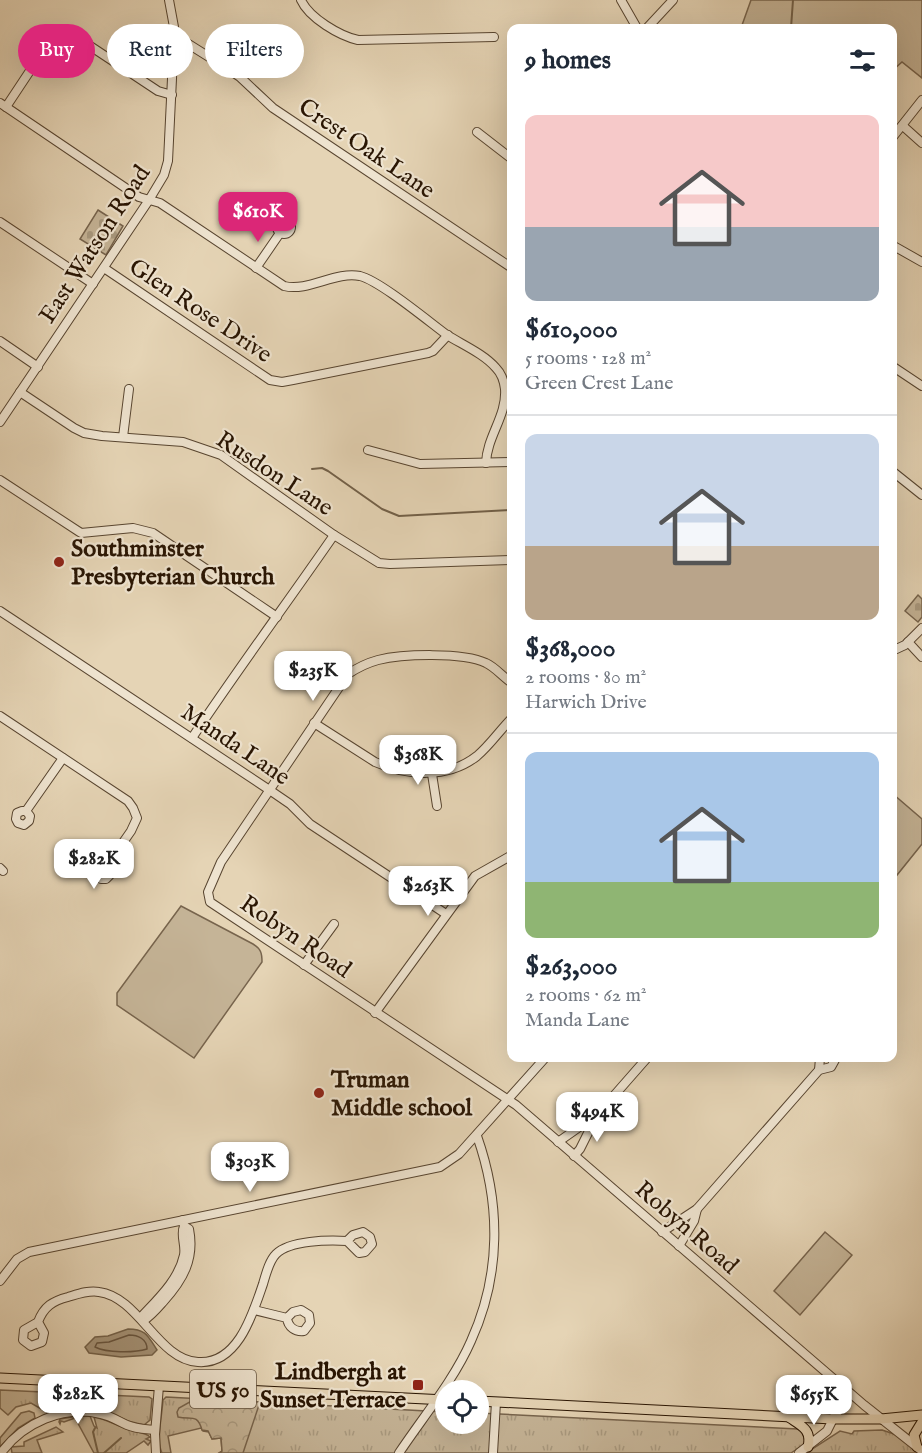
<!DOCTYPE html>
<meta charset="utf-8">
<style>
:root{--surface:#fff;--page:#f2f2f3;--text:#1f2937;--muted:#747a83;--line:#e0e1e3;--accent:#db2777}
body{margin:0;font-family:"IM FELL English",serif;background:var(--page);color:var(--text);height:100vh;display:flex;flex-direction:column;font-size:22px;white-space:nowrap}
*{box-sizing:border-box;margin:0}
p{font-size:20px;color:var(--muted)}
.icon{flex:none;width:33px;height:33px;fill:none;stroke:currentColor;stroke-width:2;stroke-linecap:round;stroke-linejoin:round}
.map{position:relative;flex:1;overflow:hidden}
.sheet{position:absolute;left:507px;top:24px;width:390px;height:1038px;display:flex;flex-direction:column;background:var(--surface);border-radius:12px;box-shadow:0 6px 24px #0002}
.sheet>*{flex:none}
.hud{position:absolute;left:18px;top:24px;width:399px;height:54px;display:flex;gap:12px}
.buttons{position:absolute;left:435px;top:1380px;display:grid;gap:12px}
.buttons a{display:grid;place-items:center;width:54px;height:54px;border-radius:50%;background:var(--surface);box-shadow:0 6px 24px #0002;font-size:30px}
.price{position:absolute;translate:-50% -51px;padding:0 14px;border-radius:12px;background:#fff;color:#222;font-size:20px;line-height:39px;filter:drop-shadow(0 2px 3px #0008)}
.price::after{content:'';position:absolute;left:50%;top:36px;width:18px;height:14px;margin-left:-9px;background:inherit;clip-path:polygon(0 0,100% 0,50% 100%)}
.price.current{background:var(--accent);color:#fff}
ul{padding:0;list-style:none}
li{display:grid;align-content:center;gap:12px;height:318px;padding:0 18px}
li+li{border-top:2px solid var(--line)}
li span{display:grid;place-items:center;height:186px;border-radius:12px;color:#555}
li>.icon{margin-inline-start:auto}
span .icon{width:108px;height:108px;fill:#fffc;stroke-width:1}
li b{font-size:26px}
h2{display:flex;justify-content:space-between;align-items:center;height:72px;padding:0 18px;font-size:26px}
.tag{padding:0 21px;border-radius:27px;background:var(--surface);box-shadow:0 6px 24px #0002;font-size:21px;line-height:54px}
.tag.current{background:var(--accent);color:#fff}
.map>svg:first-child{display:block}
.grass{fill:url(#grass-tufts);stroke:#77644d;stroke-width:1.5}
.forest{fill:url(#forest-crowns);stroke:#77644d;stroke-width:1.5}
.cemetery{fill:url(#cemetery-stones);stroke:#77644d;stroke-width:1.5}
.park{fill:#c5b497;stroke:#77644d;stroke-width:1.5}
.water{fill:#a59378;stroke:#736149;stroke-width:1.5}
.lines{fill:none;stroke-linecap:round;stroke-linejoin:round}
.shore{stroke:#67543e;stroke-width:1.5}
.stream{stroke:#736149;stroke-width:2}
.minor-casing{stroke:#584530;stroke-width:10}
.major-casing{stroke:#291503;stroke-width:11}
.minor{stroke:#eee3cf;stroke-width:8}
.major{stroke:#e5d4b5;stroke-width:9}
.poi-dot{fill:#8f2418;stroke:#eee3cf;stroke-width:2}
.labels{text-anchor:middle;stroke-width:4.5;stroke-linejoin:round;paint-order:stroke}
.shield{fill:#eee3cf;stroke:#645340;stroke-width:1.5}
.shield-label{font-size:22px;font-weight:bold;fill:#291503}
.street-label{font-size:24px;fill:#291503;stroke:#eee3cf}
.poi-label{font-size:24px;font-weight:bold;fill:#291503;stroke:#eee3cf;text-anchor:start}
</style>
<div class="map">
<svg width="922" height="1453" viewBox="0 0 922 1453">
<defs>
<pattern id="grass-tufts" width="24" height="20" patternUnits="userSpaceOnUse" patternTransform="scale(1.5)"><rect width="24" height="20" fill="#c5b497"/><path d="M3 7l-1-3M5 7V3M7 7l1-3M15 17l-1-3M17 17v-4M19 17l1-3" fill="none" stroke="#a99a80"/></pattern>
<pattern id="forest-crowns" width="20" height="18" patternUnits="userSpaceOnUse" patternTransform="scale(1.5)"><rect width="20" height="18" fill="#c5b497"/><path d="M2 6a3 3 0 1 1 6 0M12 15a3 3 0 1 1 6 0" fill="none" stroke="#a99a80"/></pattern>
<pattern id="cemetery-stones" width="16" height="16" patternUnits="userSpaceOnUse" patternTransform="scale(1.5)"><rect width="16" height="16" fill="#c5b497"/><path d="M2 7V4a2 2 0 0 1 4 0v3zM10 15v-3a2 2 0 0 1 4 0v3z" fill="#a99a80"/></pattern>
</defs>
<rect width="100%" height="100%" fill="#e5d4b5"/>
<filter id="stains"><feTurbulence type="fractalNoise" baseFrequency=".00333" numOctaves="4"/><feColorMatrix values="0 0 0 0 .2 0 0 0 0 .09 0 0 0 0 .02 0 0 0 .5 -.17"/></filter>
<radialGradient id="worn" r=".72"><stop offset=".6" stop-color="#630" stop-opacity="0"/><stop offset="1" stop-color="#630" stop-opacity=".3"/></radialGradient>
<g class="grass">
<path d="M0,1390L149,1397L152,1399L150,1420L144,1425L128,1421L103,1410L78,1408L48,1413L31,1403L16,1407L8,1415L0,1408Z"/>
<path d="M166,1397L445,1412L446,1424H478L479,1413L798,1429L804,1431L806,1443L791,1453H219L222,1451L221,1438L212,1439L209,1432L203,1431L201,1428L168,1436L171,1453H162C156,1442 162,1415 163,1400Z"/>
<path d="M29,1411L34,1413L35,1418L18,1428L0,1447V1438L21,1413Z"/>
<path d="M78,1416H90L94,1426L97,1428L94,1417C106,1419 115,1425 127,1429C135,1433 144,1431 150,1437L146,1439L151,1441L148,1445L144,1441L126,1453H94L75,1418L64,1422L61,1421L60,1424L59,1422L60,1419Z"/>
<path d="M56,1427L63,1432L37,1440L42,1453H12L11,1447L24,1446V1442Z"/>
<path d="M882,1430L897,1435L918,1453H806L840,1431L852,1434L854,1431Z"/>
</g>
<path class="forest" d="M195,1399L260,1402L243,1453H219L222,1451L221,1438L212,1439L208,1431L202,1430C197,1413 191,1420 178,1417L177,1412L179,1408Z"/>
<g class="cemetery">
<path d="M98,210L123,226L106,255L80,239Z"/>
<path d="M918,595L922,599V617L918,622L905,611Z"/>
</g>
<g class="park">
<path d="M751,0H922V78L902,62L893,70L892,28H741Z"/>
<path d="M893,794L922,819V844L893,880Z"/>
<path d="M181,906L253,944C261,949 262,953 262,962L194,1058L117,1005V993Z"/>
<path d="M825,1232L852,1255L800,1315L774,1291Z"/>
</g>
<path class="water" d="M128,1329C146,1329 148,1336 157,1350L152,1355L121,1357L89,1353L85,1347L95,1337L108,1336Z"/>
<g class="lines">
<path class="shore" d="M129,1335C138,1335 147,1339 147,1349C134,1353 107,1353 95,1347L97,1343L109,1342Z"/>
<g class="stream">
<path d="M791,28L793,0"/>
<path d="M312,469L322,468L328,471L382,509L399,516L512,510"/>
<path d="M95,1428L93,1432L98,1453"/>
<path d="M104,1453L121,1438"/>
</g>
<defs>
<g id="minor">
<path d="M301,0C309,18 340,36 358,40L494,37"/>
<path d="M621,0L637,28"/>
<path d="M647,28L673,0"/>
<path d="M174,37L182,40L225,67L240,77L273,108L512,268"/>
<path d="M0,103L139,197L160,203L284,286C309,292 335,271 360,276C380,281 428,321 447,335C463,345 484,354 496,368C502,374 504,381 505,389C507,416 487,436 486,463"/>
<path d="M6,107L51,39C56,33 61,31 69,32L158,91L172,95"/>
<path d="M903,126L922,143"/>
<path d="M477,132L512,159"/>
<path d="M892,138L922,100"/>
<circle cx="284" cy="227" r="7"/>
<path d="M0,222L93,284"/>
<path d="M892,245L922,262"/>
<path d="M104,268L270,380L282,382L293,380L428,353L433,351L448,335"/>
<path d="M256,268L280,233"/>
<path d="M0,341L38,367"/>
<path d="M892,366L922,386"/>
<path d="M20,392L74,428L84,433L102,436L183,442L221,455L334,535L379,563L390,564L512,560"/>
<path d="M0,422L149,200L164,175L168,161L174,37V27L169,0"/>
<path d="M123,437L129,389"/>
<path d="M368,450L420,464L512,462"/>
<path d="M892,471L922,495"/>
<path d="M0,480L81,533L133,528L153,533L277,617"/>
<path d="M0,611L271,791L290,804L310,824L446,914"/>
<path d="M908,642L922,657"/>
<path d="M892,651L905,645L922,628"/>
<path d="M512,683C503,677 495,667 486,663C463,652 402,654 378,660C367,663 357,668 348,674L221,862L208,892L210,902L516,1105L864,1405L922,1451"/>
<path d="M0,716L128,801L133,808L137,818L131,831L108,864H102L97,869L96,874L101,879H106L110,875L111,869L108,864"/>
<path d="M314,723L375,762C407,776 448,779 477,756C490,745 500,730 512,718"/>
<path d="M192,738C238,669 287,603 334,535"/>
<path d="M432,774L437,806"/>
<path d="M26,811L30,816L29,821L24,825L18,823L16,819L17,813L22,811H26L63,758"/>
<path d="M0,868L3,871"/>
<path d="M304,965L334,924"/>
<path d="M375,1013L475,876L512,855"/>
<path d="M819,1070L820,1058"/>
<path d="M558,1142L595,1116"/>
<path d="M574,1156L580,1149L597,1115L647,1058"/>
<path d="M662,1232L697,1209L819,1070L831,1067L836,1058"/>
<path d="M679,1246L694,1221L697,1209"/>
<path d="M0,1281L17,1259L29,1252L440,1167L459,1154L545,1058"/>
<path d="M254,1310L287,1318C288,1327 295,1332 304,1331L310,1323L309,1315L301,1310L293,1312L287,1318"/>
<path d="M144,1319L143,1315C159,1298 179,1279 184,1255C186,1245 180,1235 184,1226"/>
<path d="M143,1321C151,1316 156,1310 163,1302C183,1280 195,1259 189,1229L184,1226L183,1220"/>
<path d="M38,1322L24,1330L23,1340L31,1346L42,1342L44,1333L38,1322C44,1306 53,1301 68,1297C78,1294 89,1290 99,1292C139,1297 158,1360 198,1362C238,1365 253,1313 263,1284C266,1274 269,1261 276,1254C290,1240 329,1240 347,1241L359,1253L365,1252L372,1244L370,1237L363,1232L353,1235L347,1241"/>
<path d="M1,1453C23,1423 63,1405 101,1414C111,1416 118,1421 127,1425C136,1429 146,1429 155,1430"/>
<path d="M156,1453L155,1434L159,1386"/>
<path d="M399,1453C423,1417 454,1380 471,1341C501,1275 501,1204 477,1136"/>
<path d="M493,1453L496,1402"/>
<path d="M799,1453L827,1431L833,1419"/>
</g>
<g id="major">
<path d="M0,1378L446,1400"/>
<path d="M478,1401L833,1419H881L922,1415"/>
<path d="M790,1418C802,1426 812,1430 808,1447"/>
<path d="M833,1419L844,1401V1388"/>
<path d="M917,1447L914,1435L922,1422"/>
</g>
</defs>
<use href="#minor" class="minor-casing"/>
<use href="#major" class="major-casing"/>
<use href="#minor" class="minor"/>
<use href="#major" class="major"/>
</g>
<g class="poi-dot">
<circle cx="59" cy="562" r="6"/>
<circle cx="319" cy="1093" r="6"/>
<rect x="412" y="1379" width="12" height="12" rx="3"/>
</g>
<g class="labels">
<rect class="shield" x="190" y="1370" width="66" height="38" rx="4.5"/>
<g class="shield-label">
<text x="223" y="1397">US 50</text>
</g>
<g class="street-label">
<text transform="translate(367 148) rotate(34)" y="8">Crest Oak Lane</text>
<text transform="translate(94 244) rotate(-57)" y="8">East Watson Road</text>
<text transform="translate(201 310) rotate(34)" y="8">Glen Rose Drive</text>
<text transform="translate(275 473) rotate(33)" y="8">Rusdon Lane</text>
<text transform="translate(236 744) rotate(34)" y="8">Manda Lane</text>
<text transform="translate(296 936) rotate(34)" y="8">Robyn Road</text>
<text transform="translate(687 1227) rotate(41)" y="8">Robyn Road</text>
</g>
<g class="poi-label">
<text x="71" y="556">Southminster<tspan x="71" dy="28">Presbyterian Church</tspan></text>
<text x="331" y="1087">Truman<tspan x="331" dy="28">Middle school</tspan></text>
<text x="406" y="1379" text-anchor="end">Lindbergh at<tspan x="406" dy="28">Sunset Terrace</tspan></text>
</g>
</g>
<rect width="100%" height="100%" filter="url(#stains)"/>
<rect width="100%" height="100%" fill="url(#worn)"/>
</svg>
<div class="buttons">
<a><svg class="icon" aria-label="locate" viewBox="0 0 24 24"><circle cx="12" cy="12" r="6"/><path d="M12 2v4M12 18v4M2 12h4M18 12h4"/></svg></a>
</div>
<b class="price current" style="left:258px;top:243px">$610K</b>
<b class="price" style="left:313px;top:702px">$235K</b>
<b class="price" style="left:418px;top:786px">$368K</b>
<b class="price" style="left:94px;top:890px">$282K</b>
<b class="price" style="left:428px;top:917px">$263K</b>
<b class="price" style="left:597px;top:1143px">$494K</b>
<b class="price" style="left:250px;top:1193px">$303K</b>
<b class="price" style="left:78px;top:1425px">$282K</b>
<b class="price" style="left:814px;top:1426px">$655K</b>
<div class="hud">
<a class="tag current">Buy</a>
<a class="tag">Rent</a>
<a class="tag">Filters</a>
</div>
<section class="sheet">
<h2>9 homes<svg class="icon" aria-label="filters" viewBox="0 0 24 24"><path d="M4 7h16M4 17h16"/><circle cx="9" cy="7" r="2"/><circle cx="15" cy="17" r="2"/></svg></h2>
<ul>
<li><span style="background:linear-gradient(#f6c9c9 60%,#9aa5b1 0)"><svg class="icon" aria-label="home" viewBox="0 0 24 24"><path d="M3 11l9-7 9 7M6 9v11h12V9"/></svg></span><div><b>$610,000</b><p>5 rooms · 128 m²</p><p>Green Crest Lane</p></div></li>
<li><span style="background:linear-gradient(#c9d6e8 60%,#b9a48a 0)"><svg class="icon" aria-label="home" viewBox="0 0 24 24"><path d="M3 11l9-7 9 7M6 9v11h12V9"/></svg></span><div><b>$368,000</b><p>2 rooms · 80 m²</p><p>Harwich Drive</p></div></li>
<li><span style="background:linear-gradient(#a9c7e8 70%,#8fb573 0)"><svg class="icon" aria-label="home" viewBox="0 0 24 24"><path d="M3 11l9-7 9 7M6 9v11h12V9"/></svg></span><div><b>$263,000</b><p>2 rooms · 62 m²</p><p>Manda Lane</p></div></li>
</ul>
</section>
</div>
